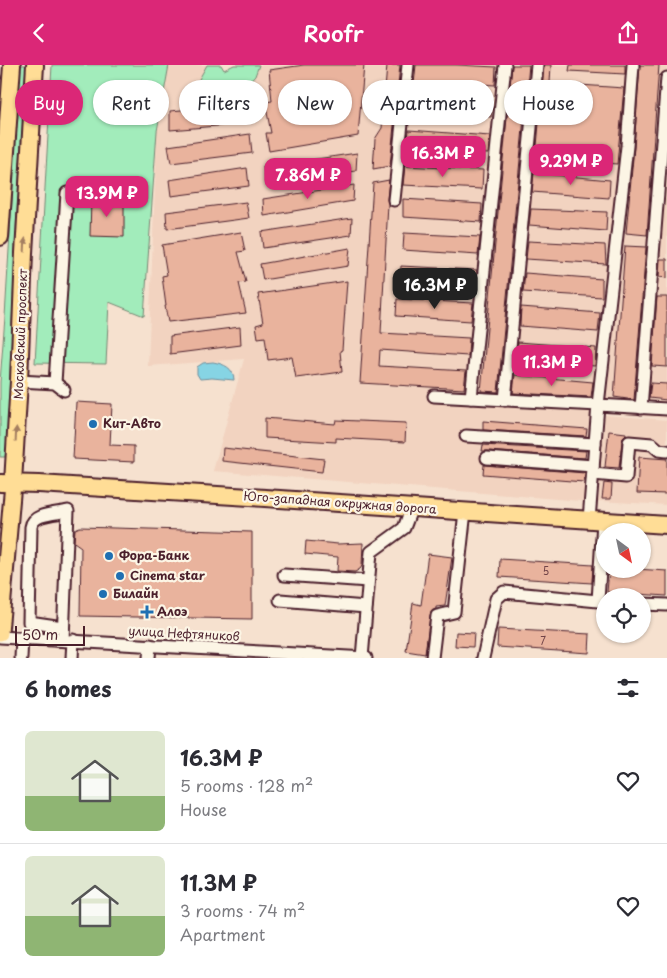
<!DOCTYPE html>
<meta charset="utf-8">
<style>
:root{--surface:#fff;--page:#f2f2f3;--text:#2b2b33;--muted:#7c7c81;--line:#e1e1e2;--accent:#db2777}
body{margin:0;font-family:"Playpen Sans",sans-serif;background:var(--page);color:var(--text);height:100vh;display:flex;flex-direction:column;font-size:19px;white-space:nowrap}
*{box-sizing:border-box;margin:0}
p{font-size:16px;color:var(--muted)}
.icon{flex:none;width:28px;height:28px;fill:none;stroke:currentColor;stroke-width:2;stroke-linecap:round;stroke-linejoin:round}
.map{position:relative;height:593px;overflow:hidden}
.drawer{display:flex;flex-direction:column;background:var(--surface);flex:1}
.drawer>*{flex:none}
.top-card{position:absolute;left:15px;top:15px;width:638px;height:45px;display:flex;gap:10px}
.needle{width:32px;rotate:147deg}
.fabs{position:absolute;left:596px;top:458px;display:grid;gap:10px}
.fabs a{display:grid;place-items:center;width:55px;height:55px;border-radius:50%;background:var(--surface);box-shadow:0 1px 4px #0004;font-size:25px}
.scale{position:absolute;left:15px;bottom:12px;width:70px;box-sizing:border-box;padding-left:5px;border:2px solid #4a1f2b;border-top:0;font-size:14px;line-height:18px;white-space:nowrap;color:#4a1f2b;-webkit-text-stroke:4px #fcf5e5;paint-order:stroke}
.price{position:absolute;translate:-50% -42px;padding:0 11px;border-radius:10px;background:var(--accent);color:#fff;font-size:16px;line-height:32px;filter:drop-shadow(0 1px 2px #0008)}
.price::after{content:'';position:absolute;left:50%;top:30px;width:15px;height:11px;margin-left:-8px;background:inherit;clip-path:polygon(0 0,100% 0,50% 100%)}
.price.active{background:#222;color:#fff}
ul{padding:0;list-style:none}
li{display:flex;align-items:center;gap:15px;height:125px;padding:0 25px}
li+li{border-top:1px solid var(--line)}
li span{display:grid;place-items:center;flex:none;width:140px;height:100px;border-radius:8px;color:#555}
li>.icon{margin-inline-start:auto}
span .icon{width:60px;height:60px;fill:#fffc;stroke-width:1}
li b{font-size:21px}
h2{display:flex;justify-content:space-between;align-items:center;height:60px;padding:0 25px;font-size:21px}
.chip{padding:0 18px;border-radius:22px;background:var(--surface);box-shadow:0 1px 4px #0004;font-size:18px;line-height:45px}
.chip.active{background:var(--accent);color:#fff}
header{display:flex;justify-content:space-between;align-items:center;height:65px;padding:0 25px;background:var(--accent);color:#fff;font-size:22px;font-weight:600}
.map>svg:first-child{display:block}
.built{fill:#f2d3c0}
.green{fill:#a2ecbb;stroke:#768673}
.water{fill:#86d4e4;stroke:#6e8c9a}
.building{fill:#e9b39d;stroke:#4a1f2b}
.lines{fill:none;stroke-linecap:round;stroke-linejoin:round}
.minor-casing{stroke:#4a1f2b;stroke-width:15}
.major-casing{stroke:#4a1f2b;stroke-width:19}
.highway-casing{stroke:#4a1f2b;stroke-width:20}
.minor{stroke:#fcf5e5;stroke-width:11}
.major{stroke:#ffdd96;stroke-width:15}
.highway{stroke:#ffdd96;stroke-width:16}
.oneway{fill:#a47e60}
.poi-dot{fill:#1f6fb2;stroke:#fcf5e5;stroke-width:2}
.labels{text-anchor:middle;stroke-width:4.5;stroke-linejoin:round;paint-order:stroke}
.number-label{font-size:10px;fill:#724448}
.street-label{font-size:12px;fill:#4a1f2b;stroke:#fcf5e5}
.poi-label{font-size:12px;font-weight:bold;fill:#4a1f2b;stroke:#fcf5e5;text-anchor:start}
</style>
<header><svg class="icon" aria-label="back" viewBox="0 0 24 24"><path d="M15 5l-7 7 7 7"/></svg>Roofr<svg class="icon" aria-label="share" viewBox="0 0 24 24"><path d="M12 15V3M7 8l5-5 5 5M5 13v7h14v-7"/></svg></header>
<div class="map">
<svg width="667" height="593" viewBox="0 0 667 593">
<rect width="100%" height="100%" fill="#f6e1cf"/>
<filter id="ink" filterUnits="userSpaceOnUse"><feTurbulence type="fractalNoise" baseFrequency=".02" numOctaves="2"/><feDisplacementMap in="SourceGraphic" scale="10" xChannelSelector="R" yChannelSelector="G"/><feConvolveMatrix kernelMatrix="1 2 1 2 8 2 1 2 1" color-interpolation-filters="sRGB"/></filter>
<g filter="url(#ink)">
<g class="built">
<path d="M169,0H207L198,16L255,11L259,0H667V353L602,348L593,437L213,406L244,294L148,301L157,66Z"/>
<path d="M605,350L667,355V440L598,436Z"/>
</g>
<g class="green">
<path d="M20,0H26L16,163L7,380L5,392H0V317L5,252Z"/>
<path d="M52,0H169L157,66L144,251L109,237L106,299L35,298Z"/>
<path d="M207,0H221L224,5L234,0H259L255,11L245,22L214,24L198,16Z"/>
</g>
<path class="water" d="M213,297C224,299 234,303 234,315L212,313L200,314L197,309V302L203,298Z"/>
<g class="building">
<path d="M304,0H364L358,71L269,86L266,68H271L265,37L272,36L269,5Z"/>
<path d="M387,0H400L390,101L373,104L375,74L382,63Z"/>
<path d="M416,0H456L496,2L495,20L447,17L446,30L492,34L491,52L411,48Z"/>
<path d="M512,0H529L498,327L481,326Z"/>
<path d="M544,0H551L550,18L624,23L617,99L536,93Z"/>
<path d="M570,0H625V9L569,6Z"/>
<path d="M640,0H659L647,170L626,168L634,82Z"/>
<path d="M237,40L240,59L170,65V46Z"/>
<path d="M409,65L490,71L488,89L407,84Z"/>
<path d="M250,69L252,88L171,98L168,81Z"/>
<path d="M357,88L356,106L267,119L263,102Z"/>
<path d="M405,101L483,105L482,124L403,120Z"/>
<path d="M247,103L249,121L171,131L169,115Z"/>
<path d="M534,108L610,115L609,133L532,127Z"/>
<path d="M389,115L387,134L388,139L381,268L469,273L468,291L380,285L379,301L466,306L464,324L360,318L373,118Z"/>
<path d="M354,120L353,136L264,151L263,134Z"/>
<path d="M91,134L124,135V172L90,171Z"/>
<path d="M403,134L482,139L481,157L403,152Z"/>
<path d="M246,137L249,153L167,164L166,147Z"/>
<path d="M531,144L607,147L606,166L529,160Z"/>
<path d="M352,153L351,170L263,183L261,167Z"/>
<path d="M241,167L245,186L238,187L246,217L239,218L246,248L168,257L165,241H166L162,211L167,210L162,180Z"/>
<path d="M404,168L480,172L478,190L403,185Z"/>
<path d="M528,176L605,180L606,199L526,194Z"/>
<path d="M625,181L646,182L634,335L614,332Z"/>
<path d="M350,183L348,201L263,215L260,199Z"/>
<path d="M660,194H667V213L659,212Z"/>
<path d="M401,201L477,205L475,223L400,218Z"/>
<path d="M525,208L602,214V232L523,227Z"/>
<path d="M347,216L342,285L340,286L342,307L296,313L292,292L268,295L265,272L258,273L256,260L263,258L258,229Z"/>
<path d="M657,232H667V302L652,301Z"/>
<path d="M397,234L473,238L471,256L396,251Z"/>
<path d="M521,242L600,248L598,267L520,261Z"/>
<path d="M240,262L241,280L170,289V271Z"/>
<path d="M518,277L596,283L595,301L516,295Z"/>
<path d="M515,310L593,317L591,332L513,328Z"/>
<path d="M651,318L667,319V335L649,333Z"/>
<path d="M76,337L112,339L110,380L134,381V397L73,394Z"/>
<path d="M265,353L335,359L336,355L406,358L405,377L336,373V377L265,373Z"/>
<path d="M483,356L587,364L586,371L483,365Z"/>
<path d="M609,366L626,368V370L623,373L622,376L619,403L605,402Z"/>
<path d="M483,380L586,386L585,393L488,386H482Z"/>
<path d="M223,383L324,394L322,407L222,396Z"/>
<path d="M639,392L667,394V429L637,428Z"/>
<path d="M484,400L585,408L584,417L483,409Z"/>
<path d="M604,418L612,419L611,434H602Z"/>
<path d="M80,462L252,467V554L80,551L81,482L74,477L75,464Z"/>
<path d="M306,476L338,479L363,478L362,501L360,504L355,507L337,506L338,492L305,489Z"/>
<path d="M428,489L452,492L445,541L436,542V544L432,546L430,550L425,589L406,586L413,538L421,540Z"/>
<path d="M500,494L593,500L592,518L499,512Z"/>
<path d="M609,504H636L667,506V531L607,527Z"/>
<path d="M498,564L590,569L589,588L497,582Z"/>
<path d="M456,567L474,568L473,582L455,581Z"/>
</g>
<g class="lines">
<defs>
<g id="minor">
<path d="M633,0L627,81L598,340L667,344"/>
<path d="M394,135L408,0"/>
<path d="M19,316L55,318L64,325"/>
<path d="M55,318L67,128"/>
<path d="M434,331L598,340L589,455"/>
<path d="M471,333L505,0"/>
<path d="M505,335L537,0"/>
<path d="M641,343L667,13"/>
<path d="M466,371L595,379"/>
<path d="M487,393L593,401"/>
<path d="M593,409L626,412L629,377L652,379L659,385L667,386"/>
<path d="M284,510L368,516"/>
<path d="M280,535L366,542"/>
<path d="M642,539L667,540"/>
<path d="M0,572L366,593"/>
<path d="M63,575L68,446C56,449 33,448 31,462L29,557L63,562"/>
<path d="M21,593L22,573"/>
<path d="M72,593L73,575"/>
<path d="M149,593L150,580"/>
<path d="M362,593L371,487L404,463L412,442"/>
<path d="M432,593L437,551L454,547L465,446"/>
<path d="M483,593L496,534L504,527L598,536L603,456"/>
</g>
<path id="major" d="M0,568L13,418"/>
<g id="highway">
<path d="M0,172L12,0"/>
<path d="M0,418L39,419L250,432L667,460"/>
<path d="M13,418L19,316L24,188L35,0"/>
</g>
</defs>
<use href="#minor" class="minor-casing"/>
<use href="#major" class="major-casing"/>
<use href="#highway" class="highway-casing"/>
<use href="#minor" class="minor"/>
<use href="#major" class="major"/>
<use href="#highway" class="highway"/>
</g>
<defs><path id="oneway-solid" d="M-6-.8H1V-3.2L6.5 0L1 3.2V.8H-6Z" transform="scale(1.25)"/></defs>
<g class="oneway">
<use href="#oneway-solid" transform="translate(25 180) rotate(-87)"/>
<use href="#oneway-solid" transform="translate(16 369) rotate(-87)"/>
</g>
</g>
<g class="poi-dot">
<circle cx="93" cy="359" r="5"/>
<circle cx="109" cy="491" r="5"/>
<circle cx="120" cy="511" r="5"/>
<circle cx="103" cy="529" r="5"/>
<path d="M144.5 539.5h5v5h5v5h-5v5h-5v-5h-5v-5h5z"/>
</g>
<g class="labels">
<g class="number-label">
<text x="546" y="510">5</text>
<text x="543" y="580">7</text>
</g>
<g class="street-label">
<text transform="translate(21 269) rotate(-88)" y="4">Московский проспект</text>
<text transform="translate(340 438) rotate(4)" y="4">Юго-западная окружная дорога</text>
<text transform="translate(184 569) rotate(3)" y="4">улица Нефтяников</text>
</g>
<g class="poi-label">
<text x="103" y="363">Кит-Авто</text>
<text x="119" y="495">Фора-Банк</text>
<text x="130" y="515">Cinema star</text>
<text x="113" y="533">Билайн</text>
<text x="157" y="551">Алоэ</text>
</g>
</g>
</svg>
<div class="fabs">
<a><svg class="needle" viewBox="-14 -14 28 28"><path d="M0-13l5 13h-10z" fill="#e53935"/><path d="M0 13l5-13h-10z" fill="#7c7c81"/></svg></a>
<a><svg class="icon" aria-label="locate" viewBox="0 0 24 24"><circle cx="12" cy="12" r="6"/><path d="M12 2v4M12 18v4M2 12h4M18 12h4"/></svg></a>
</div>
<div class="scale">50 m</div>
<b class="price" style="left:443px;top:113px">16.3M ₽</b>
<b class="price" style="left:571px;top:121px">9.29M ₽</b>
<b class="price" style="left:308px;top:135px">7.86M ₽</b>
<b class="price" style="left:107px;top:153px">13.9M ₽</b>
<b class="price active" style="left:435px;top:245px">16.3M ₽</b>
<b class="price" style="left:552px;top:322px">11.3M ₽</b>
<div class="top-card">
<a class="chip active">Buy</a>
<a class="chip">Rent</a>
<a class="chip">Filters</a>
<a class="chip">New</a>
<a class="chip">Apartment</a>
<a class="chip">House</a>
</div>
</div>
<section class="drawer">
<h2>6 homes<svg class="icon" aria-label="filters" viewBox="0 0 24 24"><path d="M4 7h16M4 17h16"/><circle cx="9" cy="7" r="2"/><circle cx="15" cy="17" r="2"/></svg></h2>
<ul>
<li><span style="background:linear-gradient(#dfe7d0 65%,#8fb573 0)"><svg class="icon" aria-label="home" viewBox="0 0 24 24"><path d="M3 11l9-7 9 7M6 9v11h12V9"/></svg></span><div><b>16.3M ₽</b><p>5 rooms · 128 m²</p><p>House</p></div><svg class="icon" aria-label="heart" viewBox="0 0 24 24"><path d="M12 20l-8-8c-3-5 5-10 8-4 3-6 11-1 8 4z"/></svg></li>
<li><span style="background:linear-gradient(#dfe7d0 60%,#8fb573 0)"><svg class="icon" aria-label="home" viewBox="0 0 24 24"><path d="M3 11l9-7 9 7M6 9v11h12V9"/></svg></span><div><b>11.3M ₽</b><p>3 rooms · 74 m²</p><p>Apartment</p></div><svg class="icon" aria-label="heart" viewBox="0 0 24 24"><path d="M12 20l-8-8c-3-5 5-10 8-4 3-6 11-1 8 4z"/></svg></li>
</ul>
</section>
